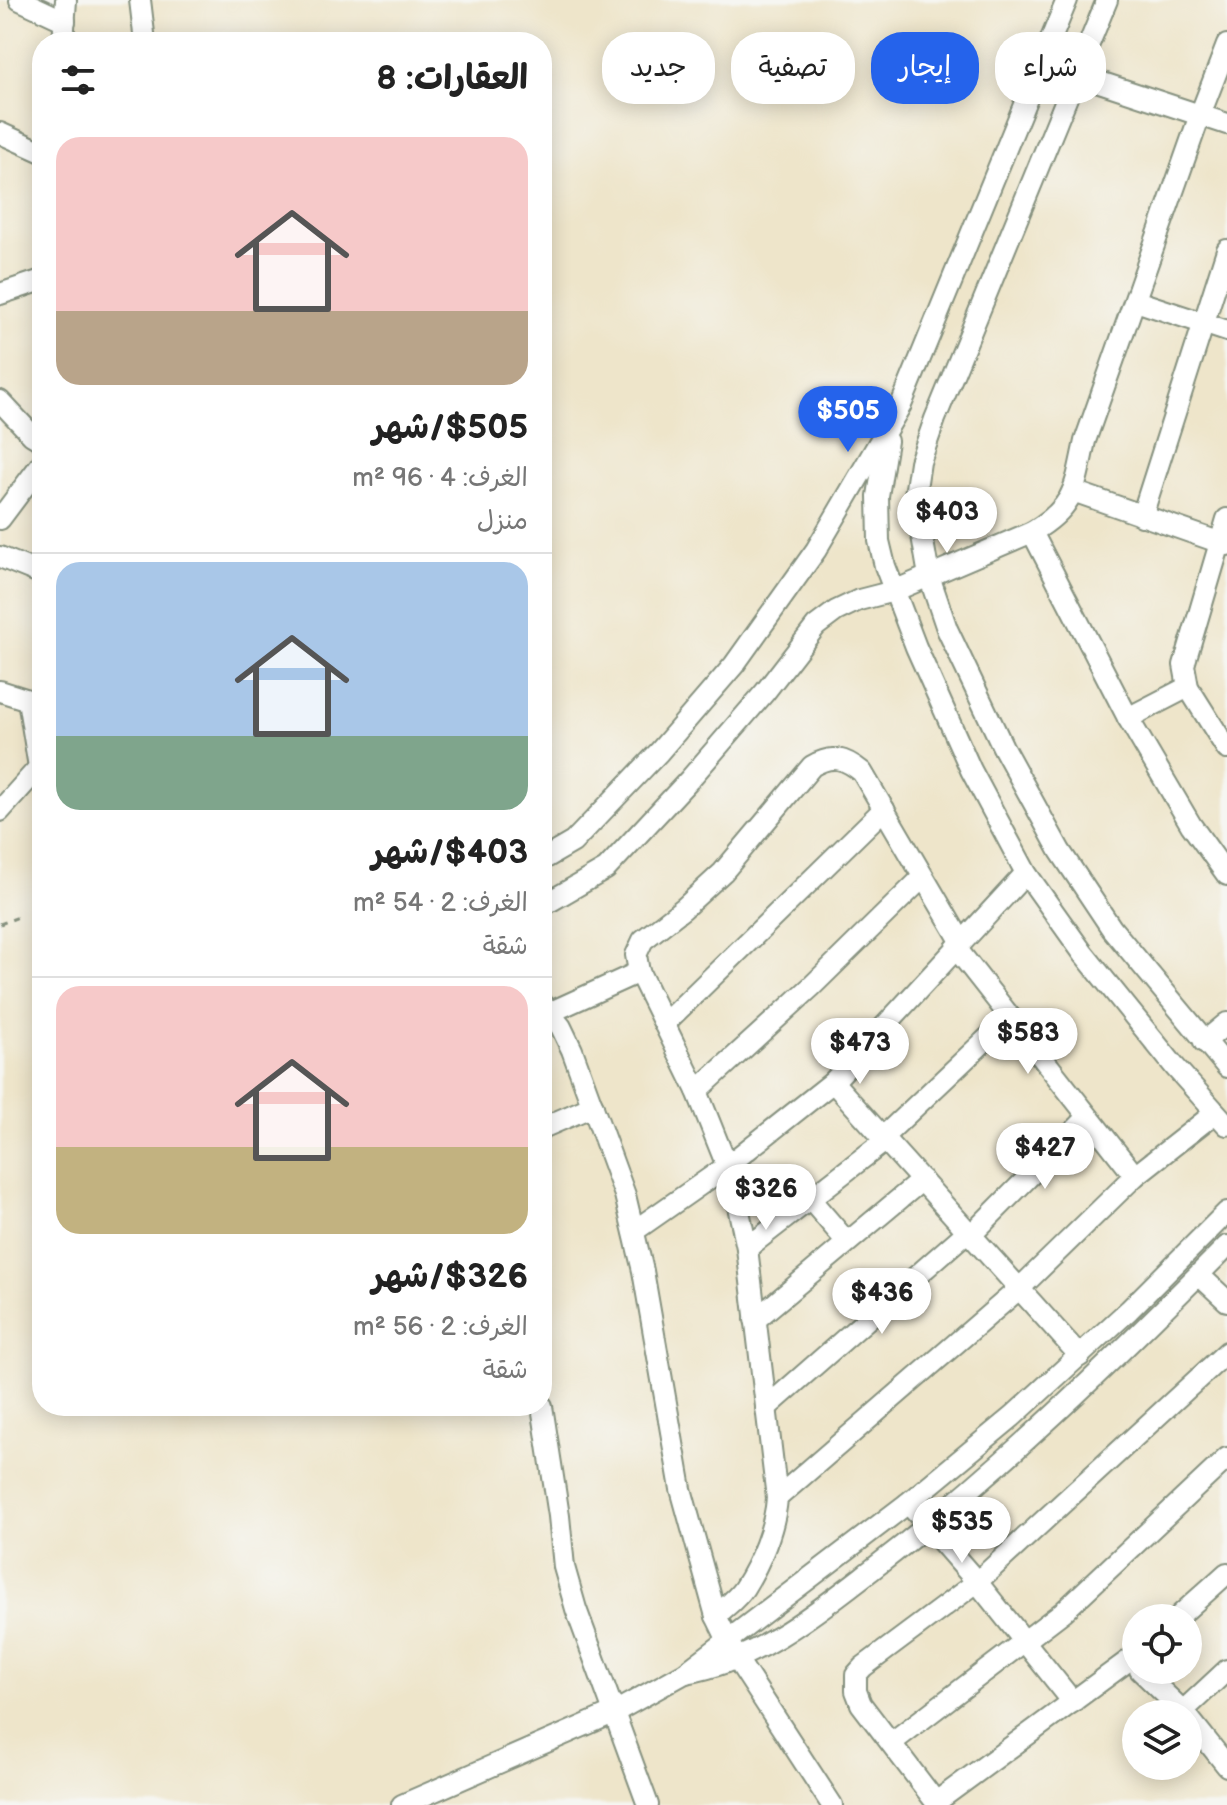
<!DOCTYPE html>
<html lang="ar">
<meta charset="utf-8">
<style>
:root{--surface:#fff;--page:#f6f6f6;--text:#222;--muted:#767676;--line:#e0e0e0;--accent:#2563eb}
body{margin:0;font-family:"Balsamiq Sans","Playpen Sans Arabic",sans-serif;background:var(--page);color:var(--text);direction:rtl;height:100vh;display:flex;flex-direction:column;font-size:30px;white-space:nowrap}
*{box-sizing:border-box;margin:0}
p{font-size:26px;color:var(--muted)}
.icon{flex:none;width:44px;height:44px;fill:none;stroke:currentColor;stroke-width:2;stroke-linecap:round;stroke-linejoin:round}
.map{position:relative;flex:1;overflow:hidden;direction:ltr}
.details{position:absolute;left:32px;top:32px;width:520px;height:1384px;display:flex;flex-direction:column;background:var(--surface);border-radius:32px;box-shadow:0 4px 20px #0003;direction:rtl}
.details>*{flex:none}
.guide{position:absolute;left:576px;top:32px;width:530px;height:72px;direction:rtl;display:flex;gap:16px}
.controls{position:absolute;left:1122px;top:1604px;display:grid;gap:16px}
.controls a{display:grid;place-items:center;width:80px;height:80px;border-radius:50%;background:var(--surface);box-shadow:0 4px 20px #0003;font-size:40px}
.price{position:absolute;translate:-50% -68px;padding:0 18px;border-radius:28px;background:#fff;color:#222;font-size:26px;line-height:52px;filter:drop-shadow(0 2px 4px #0008)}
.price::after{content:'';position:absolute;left:50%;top:48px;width:24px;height:18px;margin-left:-12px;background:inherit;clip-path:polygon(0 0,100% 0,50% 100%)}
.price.on{background:var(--accent);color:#fff}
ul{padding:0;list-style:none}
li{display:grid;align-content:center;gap:16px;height:424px;padding:0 24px}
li+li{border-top:2px solid var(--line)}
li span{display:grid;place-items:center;height:248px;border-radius:24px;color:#555}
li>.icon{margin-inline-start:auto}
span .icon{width:144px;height:144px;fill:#fffc;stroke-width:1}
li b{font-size:34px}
h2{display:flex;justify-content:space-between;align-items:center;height:96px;padding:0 24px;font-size:34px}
.chip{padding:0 28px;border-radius:32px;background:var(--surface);box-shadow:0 4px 20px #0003;font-size:28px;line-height:72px}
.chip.on{background:var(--accent);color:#fff}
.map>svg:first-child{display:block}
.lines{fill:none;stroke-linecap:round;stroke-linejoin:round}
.minor-casing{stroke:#86917f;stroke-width:24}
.path{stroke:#86917f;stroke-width:3;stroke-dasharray:6 6;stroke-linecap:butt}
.minor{stroke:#fff;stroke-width:20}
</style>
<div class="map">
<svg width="1227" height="1805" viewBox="0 0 1227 1805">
<rect width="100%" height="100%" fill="#f6f6f2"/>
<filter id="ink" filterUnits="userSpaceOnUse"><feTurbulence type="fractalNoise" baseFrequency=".0125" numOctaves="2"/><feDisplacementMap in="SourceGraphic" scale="16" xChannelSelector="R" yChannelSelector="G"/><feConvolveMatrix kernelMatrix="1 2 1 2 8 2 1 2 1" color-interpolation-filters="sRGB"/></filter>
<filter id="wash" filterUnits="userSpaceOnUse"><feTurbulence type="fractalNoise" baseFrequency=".006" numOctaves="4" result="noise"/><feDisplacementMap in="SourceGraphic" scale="32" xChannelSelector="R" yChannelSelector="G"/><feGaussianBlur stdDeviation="1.8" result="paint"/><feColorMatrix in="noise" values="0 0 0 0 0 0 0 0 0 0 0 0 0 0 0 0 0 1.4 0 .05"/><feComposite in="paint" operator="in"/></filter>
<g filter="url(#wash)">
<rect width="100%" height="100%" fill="#eee5ca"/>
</g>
<g filter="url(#ink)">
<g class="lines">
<defs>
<g id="minor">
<path d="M20,0L65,21"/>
<path d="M140,0L145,42"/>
<path d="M1107,0L935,419L920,462L915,495L929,576L947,629L1003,747L1060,851L1112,929L1227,1067"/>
<path d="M63,42L66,0"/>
<path d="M1042,63L1227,124"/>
<path d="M0,133L42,152"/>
<path d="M0,294L42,280"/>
<path d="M1136,301L1227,331"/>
<path d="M0,401L32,435L42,441"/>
<path d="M887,441L878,496L879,541L885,566L916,647L971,770L1026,873L1083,953L1175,1067L1227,1125"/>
<path d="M1073,491L1227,545"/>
<path d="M1142,516L1227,250"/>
<path d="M0,519L42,463"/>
<path d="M1227,519L1184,665L1188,687L1227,749"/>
<path d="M1032,532C1076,506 1075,487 1085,441L1200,115L1227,45"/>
<path d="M0,557L42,574"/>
<path d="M0,691L38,703"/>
<path d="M28,700L39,767"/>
<path d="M1128,718L1191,825L1227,875"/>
<path d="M0,811L42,764"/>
<path d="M542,860L573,842L659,752L734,665L816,550L901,405L1067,0"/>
<path d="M542,906L606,869L689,780L765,692L816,626L836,611L859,600L894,591L1032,532L1128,718L1188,687"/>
<path d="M956,948L1135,1176"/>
<path d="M639,972L636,955L643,940L684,908L723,872L812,766C832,754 845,758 862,772L961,941"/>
<path d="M542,1003L561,1027L572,1050L625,1195L643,1271L681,1489L716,1616L737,1659L832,1805"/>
<path d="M551,1012L639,972L697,1091L727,1166L737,1202L747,1248L777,1498C775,1528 760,1563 744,1588C737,1599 725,1607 716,1616"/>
<path d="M665,1023L884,809"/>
<path d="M1204,1042L1227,1023"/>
<path d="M833,1082L1080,1356"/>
<path d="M697,1091L811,987L923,877"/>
<path d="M542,1128L593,1106"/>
<path d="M883,1137L1010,1017"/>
<path d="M810,1199L847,1242"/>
<path d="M634,1231L727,1166L833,1082L1026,873"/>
<path d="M971,1235L1088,1117"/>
<path d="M747,1248L886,1140"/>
<path d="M1199,1275L1227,1301"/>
<path d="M755,1320L922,1180"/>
<path d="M542,1406L559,1516L564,1567L576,1609L648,1805"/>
<path d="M766,1408L968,1231"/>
<path d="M777,1498L1020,1288L1135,1176L1215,1113"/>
<path d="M908,1503L977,1582L1073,1702"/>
<path d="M1177,1618L1227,1573"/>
<path d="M1140,1670L1186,1714"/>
<path d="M686,1673C758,1661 817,1612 874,1568C1000,1471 1115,1359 1227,1246"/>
<path d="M1183,1711L1227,1670"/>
<path d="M1188,1717L1227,1766"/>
<path d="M891,1743L1064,1611L1227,1458"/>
<path d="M936,1802L1136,1655"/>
<path d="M402,1805L613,1713L685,1673L908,1503L1012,1417L1129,1310L1227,1212"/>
<path d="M938,1805L861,1704L856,1691V1675L863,1667L977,1582L1227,1352"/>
</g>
</defs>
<use href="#minor" class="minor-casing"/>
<path class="path" d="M0,924L21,916"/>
<use href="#minor" class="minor"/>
</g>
</g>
</svg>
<div class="controls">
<a><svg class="icon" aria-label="locate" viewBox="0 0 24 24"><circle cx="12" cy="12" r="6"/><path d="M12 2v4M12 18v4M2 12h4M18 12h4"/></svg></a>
<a><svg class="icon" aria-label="layers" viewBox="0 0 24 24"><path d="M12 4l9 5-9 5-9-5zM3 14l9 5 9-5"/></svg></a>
</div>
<b class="price on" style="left:848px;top:454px">$505</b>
<b class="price" style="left:947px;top:555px">$403</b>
<b class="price" style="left:1028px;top:1076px">$583</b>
<b class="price" style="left:860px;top:1086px">$473</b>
<b class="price" style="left:1045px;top:1191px">$427</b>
<b class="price" style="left:766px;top:1232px">$326</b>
<b class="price" style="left:882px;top:1336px">$436</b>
<b class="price" style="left:962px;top:1565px">$535</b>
<div class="guide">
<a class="chip">شراء</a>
<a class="chip on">إيجار</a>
<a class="chip">تصفية</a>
<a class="chip">جديد</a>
</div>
<section class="details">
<h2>العقارات: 8<svg class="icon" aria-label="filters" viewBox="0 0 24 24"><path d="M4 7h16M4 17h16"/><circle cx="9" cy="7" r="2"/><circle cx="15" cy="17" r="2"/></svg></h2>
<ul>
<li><span style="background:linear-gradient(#f6c9c9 70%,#b9a48a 0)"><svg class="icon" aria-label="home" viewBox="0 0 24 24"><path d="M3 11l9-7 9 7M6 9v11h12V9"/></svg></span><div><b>$505/شهر</b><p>الغرف: 4 · 96 m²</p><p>منزل</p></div></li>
<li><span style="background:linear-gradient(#a9c7e8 70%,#7fa58c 0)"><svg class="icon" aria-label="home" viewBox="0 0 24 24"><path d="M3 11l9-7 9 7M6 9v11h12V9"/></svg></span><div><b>$403/شهر</b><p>الغرف: 2 · 54 m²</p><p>شقة</p></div></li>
<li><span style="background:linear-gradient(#f6c9c9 65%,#c2b280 0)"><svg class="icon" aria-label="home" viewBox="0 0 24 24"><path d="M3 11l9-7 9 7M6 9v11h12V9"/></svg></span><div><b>$326/شهر</b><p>الغرف: 2 · 56 m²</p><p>شقة</p></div></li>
</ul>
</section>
</div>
